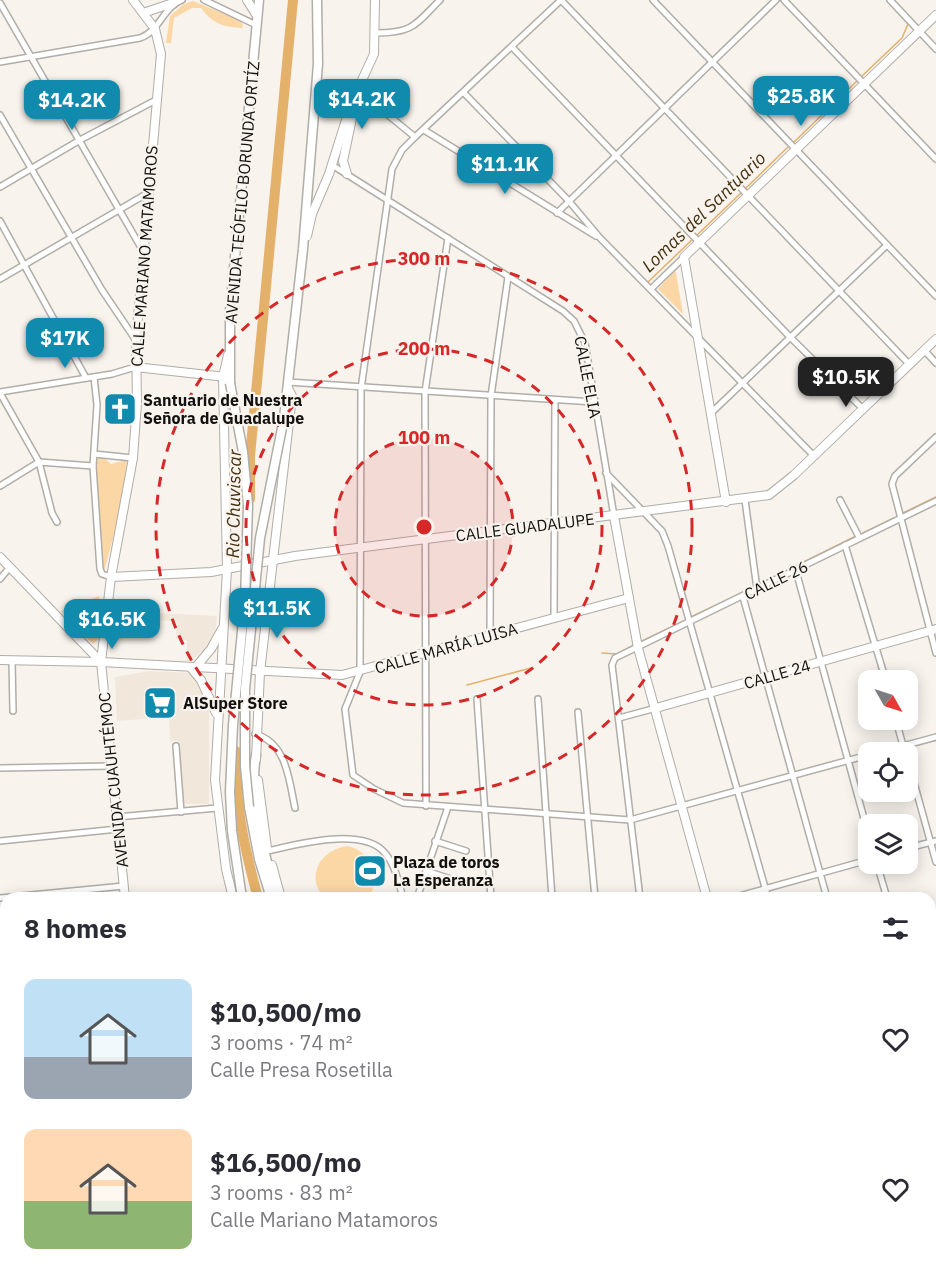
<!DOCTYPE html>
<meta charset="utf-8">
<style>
:root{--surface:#fff;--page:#f7f7f7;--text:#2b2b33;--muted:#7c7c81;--accent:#108aad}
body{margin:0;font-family:"IBM Plex Sans",sans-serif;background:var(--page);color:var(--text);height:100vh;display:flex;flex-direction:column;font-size:22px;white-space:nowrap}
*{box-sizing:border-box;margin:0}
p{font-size:20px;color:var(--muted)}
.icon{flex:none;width:33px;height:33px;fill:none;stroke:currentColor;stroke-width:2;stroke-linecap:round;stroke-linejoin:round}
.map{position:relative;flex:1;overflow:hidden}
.panel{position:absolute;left:0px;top:892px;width:936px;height:386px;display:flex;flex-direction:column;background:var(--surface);border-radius:18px 18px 0 0;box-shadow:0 3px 15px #0003}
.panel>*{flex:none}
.needle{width:39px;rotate:129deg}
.controls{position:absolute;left:858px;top:670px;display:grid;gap:12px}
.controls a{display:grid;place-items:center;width:60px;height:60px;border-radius:12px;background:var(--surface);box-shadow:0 3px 15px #0003;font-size:30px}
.price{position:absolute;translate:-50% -51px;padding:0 14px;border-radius:12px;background:var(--accent);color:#fff;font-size:20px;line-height:39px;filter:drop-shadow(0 2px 3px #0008)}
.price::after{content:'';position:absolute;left:50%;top:36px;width:18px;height:14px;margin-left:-9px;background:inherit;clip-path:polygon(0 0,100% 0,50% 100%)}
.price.active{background:#222;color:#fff}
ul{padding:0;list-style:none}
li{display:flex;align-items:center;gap:18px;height:150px;padding:0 24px}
li span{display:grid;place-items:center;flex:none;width:168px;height:120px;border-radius:12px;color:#555}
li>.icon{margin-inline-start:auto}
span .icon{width:72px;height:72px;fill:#fffc;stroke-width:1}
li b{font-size:26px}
h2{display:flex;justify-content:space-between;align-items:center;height:72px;padding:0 24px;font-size:26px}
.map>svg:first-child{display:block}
.built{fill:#f1e8db}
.green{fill:#fcd7a6}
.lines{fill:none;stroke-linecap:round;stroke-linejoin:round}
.stream{stroke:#e4b16a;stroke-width:1.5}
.river{stroke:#e4b16a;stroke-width:10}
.street-casing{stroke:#b1ada7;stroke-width:8}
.secondary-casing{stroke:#b1ada7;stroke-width:10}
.primary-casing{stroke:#b1ada7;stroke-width:11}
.street{stroke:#fff;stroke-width:5}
.secondary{stroke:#fff;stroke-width:8}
.primary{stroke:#fff;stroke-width:8}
.primary-bridge-casing{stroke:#b1ada7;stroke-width:11;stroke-linecap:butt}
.primary-bridge{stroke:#fff;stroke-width:8}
.ring{fill:none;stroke:#d62828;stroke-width:3;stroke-dasharray:10 8}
.labels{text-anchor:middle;stroke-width:4.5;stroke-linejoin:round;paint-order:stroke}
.street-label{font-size:16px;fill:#13110f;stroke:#f8f3ed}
.poi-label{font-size:16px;font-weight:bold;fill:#13110f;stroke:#f8f3ed;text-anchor:start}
.water-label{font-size:18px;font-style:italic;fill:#442f0f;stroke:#f8f3ed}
.centre{fill:#d62828;stroke:#f8f3ed;stroke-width:3}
.ring-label{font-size:18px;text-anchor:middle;font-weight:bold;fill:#d62828;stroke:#f8f3ed;stroke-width:4.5;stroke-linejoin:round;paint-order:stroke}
</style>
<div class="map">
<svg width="936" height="1277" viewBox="0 0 936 1277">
<rect width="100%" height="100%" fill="#f8f3ed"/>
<g class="built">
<path d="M140,612L217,616L215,635L207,649L187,662V640L176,639L177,621L137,620Z"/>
<path d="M149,671L192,673L201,683L209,705V804H182L177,741H170L169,717L117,721L115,677Z"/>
<path d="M182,1272H337L339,1277H183Z"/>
</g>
<g class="green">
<path d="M193,1L239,20L243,25L242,28C222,27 212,23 201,8H192L174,18L171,43H166L170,16L184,4Z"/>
<path d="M675,271L676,273L683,314L658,289Z"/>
<path d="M103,457L111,464L127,460L120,511L104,572L101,554L96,458Z"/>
<path d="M99,596L100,637L93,644L61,611Z"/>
<path d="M347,846C373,852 385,877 367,898H324C305,876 320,850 347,846Z"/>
</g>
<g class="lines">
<g class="stream">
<path d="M862,76L902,38L908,24L903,17"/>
<path d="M793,143L858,80"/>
<path d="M745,189L789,146"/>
<path d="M648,282L742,192"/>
<path d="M903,513L936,497"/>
<path d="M863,533L894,518"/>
<path d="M761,583L854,537"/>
<path d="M693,616L752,588"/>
<path d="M642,641L684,621"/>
<path d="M602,653L617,654L632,646"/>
<path d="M467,685L531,668"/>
</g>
<g class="river">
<path d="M250,499V456L293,0"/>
<path d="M248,604L250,562"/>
<path d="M236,751C235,805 244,847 258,898"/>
<path d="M707,1272L738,1277"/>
</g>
<defs>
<g id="street">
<path d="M204,0L256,25"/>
<path d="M561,0L415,137L402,150L392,169L361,389L360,672L345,709L353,775L374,789L403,803L630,820L868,755"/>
<path d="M561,0L909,364"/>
<path d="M653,0L936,296"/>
<path d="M784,0L936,159"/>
<path d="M890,0L936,49"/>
<path d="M0,3L143,251"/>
<path d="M376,33C413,33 415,25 440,0"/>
<path d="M512,47L790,337L863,409"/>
<path d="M0,62L140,38C160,31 163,7 182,0"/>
<path d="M464,93L568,200L600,238L814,456"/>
<path d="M0,115L102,290L135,339"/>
<path d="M388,115L415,137"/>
<path d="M424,130L596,236"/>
<path d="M332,165L563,311L574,321L585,343L614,516"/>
<path d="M492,173L517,147"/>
<path d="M0,187L80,140L156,100"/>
<path d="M557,213L776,0"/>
<path d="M0,221L86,378"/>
<path d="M0,279L148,193"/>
<path d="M652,288L684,257"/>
<path d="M924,350L936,363"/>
<path d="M94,377L97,405L93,466L100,569L102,574L111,577"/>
<path d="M288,382L594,402"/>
<path d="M0,392L112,374L135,367"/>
<path d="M0,393L39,462L52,513L57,522"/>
<path d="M710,414L887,245"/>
<path d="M936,437L895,476L892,484L936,653"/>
<path d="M94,454L133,458"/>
<path d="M606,473L662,531L668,546L768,898"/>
<path d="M0,486L39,462L93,466"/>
<path d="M745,500L757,589"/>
<path d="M840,500L859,537"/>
<path d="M845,545L886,681"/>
<path d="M796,571L868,833"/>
<path d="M0,579L10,567"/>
<path d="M743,597L827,898"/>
<path d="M554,618L555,400"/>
<path d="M490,635L491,396L508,277"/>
<path d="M12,661L13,711"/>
<path d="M477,699L491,898"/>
<path d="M538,699L552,898"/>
<path d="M578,712L595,898"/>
<path d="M619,718L656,708"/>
<path d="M896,720L905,753"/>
<path d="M255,734C287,743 289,780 295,808"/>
<path d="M176,746L181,812"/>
<path d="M877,753L936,737"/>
<path d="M908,761L936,862"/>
<path d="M0,768L111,766"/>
<path d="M426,806L425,392L448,238"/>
<path d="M117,817L217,808"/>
<path d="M0,841L118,829"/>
<path d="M435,841L466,851"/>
<path d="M908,848L936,841"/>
<path d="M268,851C296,844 362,827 384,852C395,864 399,883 403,898"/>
<path d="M877,864L887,898"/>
<path d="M426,871L454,880"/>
<path d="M0,898L124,886"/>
<path d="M417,898L448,807"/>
<path d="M640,898L612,665L615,658L936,501"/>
<path d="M732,898L868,860"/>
<path d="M0,979H6"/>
<path d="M930,1058L936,1080"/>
<path d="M0,1102L6,1101"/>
<path d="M930,1163L936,1161"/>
<path d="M20,1272V1277"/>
<path d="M50,1272L52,1277"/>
<path d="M85,1272L86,1277"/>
<path d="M176,1272L177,1277"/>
<path d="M366,1272L369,1277"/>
<path d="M877,1272L894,1277"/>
<path d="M868,1277L869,1272"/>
</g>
<g id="secondary">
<path d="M247,0L257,16"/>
<path d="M143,13L173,3"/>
<path d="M347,174L343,161L354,109"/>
<path d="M307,236L312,214L329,174L351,104L374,54L375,0"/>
<path d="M228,355L223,377L227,570L215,780L226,869L233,898"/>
<path d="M135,367L226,377"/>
<path d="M726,502L684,257L936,15"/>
<path d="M614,516L638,648L707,898"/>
<path d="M0,557L101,662"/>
<path d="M111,577L211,572L295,556L769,495L794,475L936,339"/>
<path d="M0,660L101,662L342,675L629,598"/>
<path d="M191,668L201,680L216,713"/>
<path d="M195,668L211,649L222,629"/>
<path d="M656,708L936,629"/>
<path d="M256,759L260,672L291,405L292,396L288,388"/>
<path d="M258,780L267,848"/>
<path d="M272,865L281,898"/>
<path d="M125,898L101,662L111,577L133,458L137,403L136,340L161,54L155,29L133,0"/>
<path d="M930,948L936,946"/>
<path d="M0,1219L6,1220"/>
<path d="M0,1229H6"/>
<path d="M115,1272L116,1277"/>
<path d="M123,1272L124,1277"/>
<path d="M161,1272V1277"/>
<path d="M509,1272V1277"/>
<path d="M435,1277L444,1272"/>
<path d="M458,1277L467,1272"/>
</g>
<g id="primary">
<path d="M230,383V311L259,0"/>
<path d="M284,418L303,249L318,64L317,0"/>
<path d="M256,755C248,803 266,851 275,898"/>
<path d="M249,807L259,859L271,898"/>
<path d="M576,1272L599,1277"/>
<path d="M795,1272L810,1277"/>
</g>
</defs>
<use href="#street" class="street-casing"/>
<use href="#secondary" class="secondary-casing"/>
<use href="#primary" class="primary-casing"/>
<use href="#street" class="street"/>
<use href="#secondary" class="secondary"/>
<use href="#primary" class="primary"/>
<defs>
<g id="primary-bridge">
<path d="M230,383L243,452L248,505L245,600L233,725L230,792L232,831L242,898"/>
<path d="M249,807L245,766V689L260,538L284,418"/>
</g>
</defs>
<use href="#primary-bridge" class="primary-bridge-casing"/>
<use href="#primary-bridge" class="primary-bridge"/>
</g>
<circle cx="424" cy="527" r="89" fill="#d62828" fill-opacity=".12"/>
<g class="ring">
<circle cx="424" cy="527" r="89"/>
<circle cx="424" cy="527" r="178"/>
<circle cx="424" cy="527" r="268"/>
</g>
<defs>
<symbol id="church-square" viewBox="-11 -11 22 22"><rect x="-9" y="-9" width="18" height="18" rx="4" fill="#108aad" stroke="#f8f3ed"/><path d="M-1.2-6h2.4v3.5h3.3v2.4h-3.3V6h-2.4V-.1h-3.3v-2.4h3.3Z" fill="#fff"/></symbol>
<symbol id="supermarket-square" viewBox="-11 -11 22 22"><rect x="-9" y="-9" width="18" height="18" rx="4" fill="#108aad" stroke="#f8f3ed"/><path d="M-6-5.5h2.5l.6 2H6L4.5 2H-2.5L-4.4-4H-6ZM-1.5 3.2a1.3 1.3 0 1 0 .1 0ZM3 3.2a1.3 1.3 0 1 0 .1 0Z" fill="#fff"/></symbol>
<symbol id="stadium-square" viewBox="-11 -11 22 22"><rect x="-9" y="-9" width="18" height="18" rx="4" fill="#108aad" stroke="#f8f3ed"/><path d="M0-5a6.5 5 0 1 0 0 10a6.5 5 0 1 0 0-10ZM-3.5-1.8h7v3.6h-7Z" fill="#fff"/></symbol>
</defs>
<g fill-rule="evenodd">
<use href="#church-square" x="101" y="390" width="38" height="38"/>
<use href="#supermarket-square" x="141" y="684" width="38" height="38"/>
<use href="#stadium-square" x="351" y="852" width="38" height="38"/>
</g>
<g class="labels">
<g class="street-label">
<text transform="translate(242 192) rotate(-85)" y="6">AVENIDA TEÓFILO BORUNDA ORTÍZ</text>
<text transform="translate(144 256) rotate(-86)" y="6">CALLE MARIANO MATAMOROS</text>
<text transform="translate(588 377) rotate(79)" y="6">CALLE ELIA</text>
<text transform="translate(525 527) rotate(-7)" y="6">CALLE GUADALUPE</text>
<text transform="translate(776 580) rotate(-26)" y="6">CALLE 26</text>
<text transform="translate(446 648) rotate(-16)" y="6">CALLE MARÍA LUISA</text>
<text transform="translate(777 674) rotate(-16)" y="6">CALLE 24</text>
<text transform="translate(113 780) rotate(-96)" y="6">AVENIDA CUAUHTÉMOC</text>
</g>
<g class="poi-label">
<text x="143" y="406">Santuario de Nuestra<tspan x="143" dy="18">Señora de Guadalupe</tspan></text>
<text x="183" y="709">AlSuper Store</text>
<text x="393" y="868">Plaza de toros<tspan x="393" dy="18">La Esperanza</tspan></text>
</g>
<g class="water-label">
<text transform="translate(704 212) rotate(-44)" y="6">Lomas del Santuario</text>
<text transform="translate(234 504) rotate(-89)" y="6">Rio Chuviscar</text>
</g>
</g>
<circle cx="424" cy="527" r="9" class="centre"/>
<g class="ring-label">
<text x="424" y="265">300 m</text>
<text x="424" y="355">200 m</text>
<text x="424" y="444">100 m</text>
</g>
</svg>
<div class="controls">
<a><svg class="needle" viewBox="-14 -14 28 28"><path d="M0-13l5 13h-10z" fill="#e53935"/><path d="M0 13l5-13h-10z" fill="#7c7c81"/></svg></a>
<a><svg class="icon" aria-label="locate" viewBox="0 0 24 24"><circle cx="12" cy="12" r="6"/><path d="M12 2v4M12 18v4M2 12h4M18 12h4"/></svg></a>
<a><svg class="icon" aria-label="layers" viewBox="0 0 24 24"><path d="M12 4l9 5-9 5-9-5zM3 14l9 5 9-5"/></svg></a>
</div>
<b class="price" style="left:801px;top:127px">$25.8K</b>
<b class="price" style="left:362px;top:130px">$14.2K</b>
<b class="price" style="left:72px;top:131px">$14.2K</b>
<b class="price" style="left:505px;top:195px">$11.1K</b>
<b class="price" style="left:65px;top:369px">$17K</b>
<b class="price active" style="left:846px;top:408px">$10.5K</b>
<b class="price" style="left:277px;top:639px">$11.5K</b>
<b class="price" style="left:112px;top:650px">$16.5K</b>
<section class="panel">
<h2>8 homes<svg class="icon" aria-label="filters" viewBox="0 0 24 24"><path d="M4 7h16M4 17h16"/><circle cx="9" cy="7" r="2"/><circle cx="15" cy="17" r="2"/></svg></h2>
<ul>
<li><span style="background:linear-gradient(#bfe0f5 65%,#9aa5b1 0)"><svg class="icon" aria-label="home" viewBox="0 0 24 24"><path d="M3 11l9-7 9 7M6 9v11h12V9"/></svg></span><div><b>$10,500/mo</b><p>3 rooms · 74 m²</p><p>Calle Presa Rosetilla</p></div><svg class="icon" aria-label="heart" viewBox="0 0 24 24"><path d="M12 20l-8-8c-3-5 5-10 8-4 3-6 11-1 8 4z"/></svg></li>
<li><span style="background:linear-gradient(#ffd9b3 60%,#8fb573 0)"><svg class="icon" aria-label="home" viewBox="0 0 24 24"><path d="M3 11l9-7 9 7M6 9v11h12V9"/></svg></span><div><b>$16,500/mo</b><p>3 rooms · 83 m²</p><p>Calle Mariano Matamoros</p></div><svg class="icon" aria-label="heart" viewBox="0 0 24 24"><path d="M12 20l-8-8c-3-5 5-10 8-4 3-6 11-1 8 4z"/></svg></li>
</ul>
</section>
</div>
